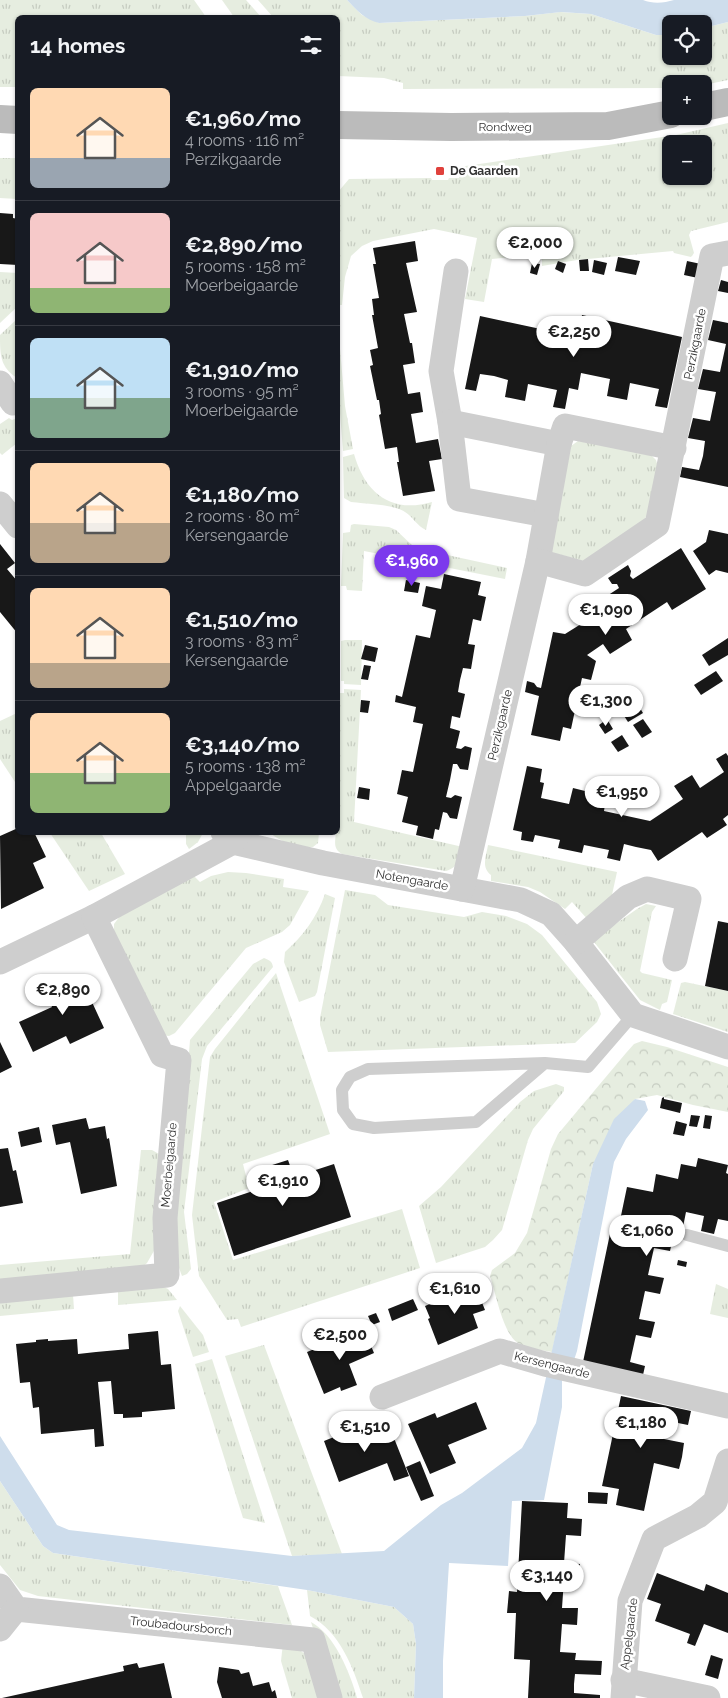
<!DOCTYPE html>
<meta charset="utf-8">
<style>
:root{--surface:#171b24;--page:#242831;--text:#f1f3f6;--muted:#9ea1a6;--line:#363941;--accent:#7c3aed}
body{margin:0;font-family:Raleway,sans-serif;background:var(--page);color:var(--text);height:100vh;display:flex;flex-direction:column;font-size:19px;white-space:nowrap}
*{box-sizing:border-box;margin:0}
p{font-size:16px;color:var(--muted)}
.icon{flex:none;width:28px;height:28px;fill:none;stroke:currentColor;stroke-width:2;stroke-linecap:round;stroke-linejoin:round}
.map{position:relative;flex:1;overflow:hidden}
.drawer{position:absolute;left:15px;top:15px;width:325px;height:820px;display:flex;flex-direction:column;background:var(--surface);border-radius:8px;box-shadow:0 1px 4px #0004}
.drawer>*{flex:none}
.fabs{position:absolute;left:662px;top:15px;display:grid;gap:10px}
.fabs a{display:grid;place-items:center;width:50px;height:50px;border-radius:8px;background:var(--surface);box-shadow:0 1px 4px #0004;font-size:25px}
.price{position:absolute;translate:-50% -42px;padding:0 11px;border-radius:18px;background:#fff;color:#222;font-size:16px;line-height:32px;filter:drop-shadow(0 1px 2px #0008)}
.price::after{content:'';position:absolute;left:50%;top:30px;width:15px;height:11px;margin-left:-8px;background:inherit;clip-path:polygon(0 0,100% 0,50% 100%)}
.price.selected{background:var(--accent);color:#fff}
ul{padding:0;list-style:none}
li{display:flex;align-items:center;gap:15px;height:125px;padding:0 15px}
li+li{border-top:1px solid var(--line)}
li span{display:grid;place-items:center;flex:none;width:140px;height:100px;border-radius:8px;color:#555}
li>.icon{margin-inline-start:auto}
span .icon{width:60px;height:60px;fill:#fffc;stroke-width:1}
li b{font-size:21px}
h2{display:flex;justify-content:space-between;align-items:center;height:60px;padding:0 15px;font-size:21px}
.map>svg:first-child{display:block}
.grass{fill:url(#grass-tufts);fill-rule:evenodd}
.forest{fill:url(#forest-crowns)}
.water{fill:#ceddec}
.building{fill:#181818}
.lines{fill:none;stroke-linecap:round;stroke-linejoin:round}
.service{stroke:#cecece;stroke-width:12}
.minor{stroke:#cecece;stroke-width:25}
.secondary{stroke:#bbb;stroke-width:28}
.poi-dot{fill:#e0413c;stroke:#fff;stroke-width:2}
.labels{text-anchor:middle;stroke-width:5;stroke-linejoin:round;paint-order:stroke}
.street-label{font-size:12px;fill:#313131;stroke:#fff}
.poi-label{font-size:12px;font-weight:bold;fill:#313131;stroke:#fff;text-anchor:start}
</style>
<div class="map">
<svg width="728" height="1698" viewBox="0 0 728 1698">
<defs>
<pattern id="grass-tufts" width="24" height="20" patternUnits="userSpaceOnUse" patternTransform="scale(1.25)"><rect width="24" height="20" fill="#e6ede0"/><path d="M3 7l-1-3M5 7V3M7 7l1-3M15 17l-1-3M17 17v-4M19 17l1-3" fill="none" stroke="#c6ccc1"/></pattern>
<pattern id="forest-crowns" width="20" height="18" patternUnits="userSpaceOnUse" patternTransform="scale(1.25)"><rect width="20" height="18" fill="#e6ede0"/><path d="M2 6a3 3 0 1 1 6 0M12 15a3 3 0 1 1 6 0" fill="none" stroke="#c6ccc1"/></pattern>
</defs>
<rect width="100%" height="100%" fill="#fff"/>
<g class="grass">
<path d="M0,0H194L206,17L18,18L17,87H0Z"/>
<path d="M222,0H246L261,17H234Z"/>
<path d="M258,0H347L362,15L379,23L525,16L560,12L591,14L656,35H671V56H704V28L728,22V80L704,85L671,84V88L403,89V83L384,78L338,76V18L273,17Z"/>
<path d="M728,123V222L691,231L689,235L694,253L691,257L674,253L673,251L577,260L542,266V254L492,259L484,302L465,299L477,238L434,229L373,241L362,246L351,256L345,277L342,305H338V192L349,179L431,178L432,180H448L449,178H459V167L676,135ZM671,144H704V176H671Z"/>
<path d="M0,158H17V199L0,198Z"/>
<path d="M0,272L18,273L17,307L0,323Z"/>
<path d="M17,319V378C0,367 0,355 0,335Z"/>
<path d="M338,326L345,406L353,449L343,451L338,388Z"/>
<path d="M9,418L12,420L15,419L17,424V443L2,455L0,453V424Z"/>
<path d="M578,441L650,454L656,460L658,467L648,514L642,523L587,562L550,552L571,446Z"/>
<path d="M354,454C365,493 391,514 432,502L426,530C417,526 413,517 405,512C393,504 366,504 351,502L344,498L343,457Z"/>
<path d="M354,524L389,527L396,530L415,548L507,568L505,579L364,551L362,591L347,590L346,586H341L343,533L350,532L351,525Z"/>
<path d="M345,640H362L361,685L344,684V681H341V641Z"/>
<path d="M344,689L361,690L354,822L463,847C460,859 459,867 446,871L342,854C333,849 335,842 336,833L338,832L340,769V693H344Z"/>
<path d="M17,713V785L0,759V721Z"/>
<path d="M50,833H101L125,874L89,891Z"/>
<path d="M186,833V832L203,833L198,842L189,849L186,844Z"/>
<path d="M270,833H319L318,843L313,847C296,848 283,843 270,833Z"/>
<path d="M488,845L617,872L610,904L589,921L572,902L565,909L540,892L528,887L491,881V875C481,867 486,857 488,845Z"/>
<path d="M228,872L246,873L284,879L283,887L309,891L290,925L282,932L246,948L175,1033L169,1036L161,1035L114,931V924L120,916L193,875L200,882L211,876Z"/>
<path d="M345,890L375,895L388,905L464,917L482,912L506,916L527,924L542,935L597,1002L601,1014L597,1022L575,1043L328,1052L320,1025V1018Z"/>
<path d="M325,894L335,898L317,992L315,996L299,1002L284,962L285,952C303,936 317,917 325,894Z"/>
<path d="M646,904L656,906L652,912L640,971L642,973L672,980L667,1002L662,1004L660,1010L640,1000L594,942V939L637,909Z"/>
<path d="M264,958C269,960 272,961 273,967L207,1046L202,1059L184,1212L191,1269L187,1274L182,1276L173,1252L190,1040L253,964Z"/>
<path d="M276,973L330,1134L243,1164L249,1188L214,1202L233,1260L402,1209L420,1268L241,1327L238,1319L227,1320L199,1276L192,1215L210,1057L215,1049Z"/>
<path d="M685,982L728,991V1032L673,1014L681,983Z"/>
<path d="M556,1084L564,1087V1091L533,1129L528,1140L502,1230L493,1240L485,1247L436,1263L419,1206L441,1187L520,1102L534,1091Z"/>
<path d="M141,1150H152L159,1154L155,1249L147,1263L139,1270L0,1283V1265L130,1254Z"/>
<path d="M716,1284L728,1289V1318L710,1314Z"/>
<path d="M164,1287L168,1289L177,1300L118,1305V1291Z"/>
<path d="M73,1295L74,1309L0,1316V1301Z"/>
<path d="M180,1306L203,1335L209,1352L193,1357L178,1311Z"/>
<path d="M264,1345L342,1554L292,1556L225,1356Z"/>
<path d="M212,1359L265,1523L243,1518L195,1364Z"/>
<path d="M0,1481L43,1546L53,1553L278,1586L292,1625L38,1596L20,1590L0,1565Z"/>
<path d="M307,1590L394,1607L413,1624L416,1644L414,1698H363C353,1667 340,1632 310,1616Z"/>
<path d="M311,1622C335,1635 350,1673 357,1698H335Z"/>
<path d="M283,1643L298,1649L305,1654L318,1698H292L281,1661Z"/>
</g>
<path class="forest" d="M642,1041L667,1047L728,1067V1112L693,1105L657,1095L635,1099L593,1164L552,1352C541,1350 527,1349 518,1343C503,1334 496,1294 490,1276L492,1270L515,1253L527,1233L551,1149L558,1134L626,1053L634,1044Z"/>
<g class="water">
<path d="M347,0H643C653,4 664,3 674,0H728V22L704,28V24H671V35H656L591,14L561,12L525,16L379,23C365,20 357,10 347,0Z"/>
<path d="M635,1099L645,1101L648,1110L626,1139L614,1162L577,1351L574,1360L562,1378V1407L544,1500L512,1501L508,1566L449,1563L443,1661V1698H414L416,1644L413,1624L394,1607L307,1590L53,1553L43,1546L0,1481V1436L57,1525L69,1530L292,1556L384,1551L441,1505L462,1493L522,1448L536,1423L593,1164L614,1119Z"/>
</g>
<g class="building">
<path d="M0,213L13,214V218L18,219V265L0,264Z"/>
<path d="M415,241L418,261L406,263L417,312L404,314L410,343H412L415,363L403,365L408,394L420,392L423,412L411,414L416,443L438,439L442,459L429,461L435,491L403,496L397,462H399L397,447L385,449L379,415L381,414L379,400H377L370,366L373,365L370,350L378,348L372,315H374L372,299L379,298L373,264H376L373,248Z"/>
<path d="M618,257L640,261L636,275L615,271Z"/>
<path d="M588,259L589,271H580L579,260Z"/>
<path d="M594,260L607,263L604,275L592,272Z"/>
<path d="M558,261L566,264L563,273L555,269Z"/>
<path d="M687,261L701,264L698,278L684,275Z"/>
<path d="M532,263L540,264L537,275L530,273Z"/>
<path d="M721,280L728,282V293L718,291Z"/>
<path d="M582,315L682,337L667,408L655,406L659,389L630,383L627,400L607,396L610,379L581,373L578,390L569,388L565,409L553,407L557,390L528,384L525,401L505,397L508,380L494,376L480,374L476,391L465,389L480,316L578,337Z"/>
<path d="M713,320L728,323V487L680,477L682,467L699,470L703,456L705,441L688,438L693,418L710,421L716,392L698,389L703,369L720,372L726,344L708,340Z"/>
<path d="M709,530L728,534V573L716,570L709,575L693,551L706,542Z"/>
<path d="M0,544L15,563L7,569L18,582V634L0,612Z"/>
<path d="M681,548L706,589L672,610L667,602L626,629L632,640L610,654L603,644L587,655L596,661L591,680L582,678L571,729L563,727L560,741L531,735L539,696L525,692L527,681L534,683L537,687L541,688L553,632L565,634L589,619L584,611L619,588L617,584H612L608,578L628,565L631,571L630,576L633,579Z"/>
<path d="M444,574L481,582L478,595L486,597L481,621L473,619L468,644L475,645L471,669L463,668L460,680L458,692L465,694L460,718L452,716L450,728L460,731L456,748L461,749L465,746L472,748L468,770L460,769L457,764H453L450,780L446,797L451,798L455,795L462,797L457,819L450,818L447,813L443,812L439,830L435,829L433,839L416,835L418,826L402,822L408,797L397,794L402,770L413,772L423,724L413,722L416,707L395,702L396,695L402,697L416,635L430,638L436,610L422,606L426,586L441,589Z"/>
<path d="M406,580L420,583L418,593L404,591Z"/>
<path d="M728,638V655L709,666L702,655Z"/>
<path d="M365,645L378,648L375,662L361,659Z"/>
<path d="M364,665L371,666L368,680L361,679Z"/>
<path d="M716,671L723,681L701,695L694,685Z"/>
<path d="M632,695L643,713L628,722L617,705Z"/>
<path d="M361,700L370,701L368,713L360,712Z"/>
<path d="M607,719L613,729L605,734L599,725Z"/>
<path d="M643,719L652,732L642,738L633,725Z"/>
<path d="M622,735L629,746L618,752L611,742Z"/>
<path d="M726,753L728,756V815L723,819L727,825L707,838L702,832L658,861L651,850L636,847L624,844L620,861L607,858L609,850L584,845L582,853L558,848L560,840L535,835L533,842L521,840L522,832L513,830L527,766L542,769L540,782L544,783L541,798L569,804L573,788L593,793V795L606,798L604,811L650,821L683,799L674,786L692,775L700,788L724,772L716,759Z"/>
<path d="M359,787L370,789L369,800L357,798Z"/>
<path d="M18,828V832H34L46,857L33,863L44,888L1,909L0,836Z"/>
<path d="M718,921L728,923V991L705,986Z"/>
<path d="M79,974L104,1028L70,1044L66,1036L33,1052L19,1022L52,1007L45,991Z"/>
<path d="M0,1042L12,1067L0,1073Z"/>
<path d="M664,1097V1099L682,1103L680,1113L660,1108L662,1098Z"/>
<path d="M691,1115L700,1116L697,1127L689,1126Z"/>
<path d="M705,1115L712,1116L710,1129L703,1128Z"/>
<path d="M86,1118L89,1129L105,1126L107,1139L109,1138L117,1186L81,1194L70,1142L56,1145L52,1125Z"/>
<path d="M676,1121L687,1124L684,1136L673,1134Z"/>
<path d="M39,1127L42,1142L21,1147L18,1132Z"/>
<path d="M8,1148L13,1171L16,1170L23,1203L0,1207V1149Z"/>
<path d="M698,1158L728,1165L726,1173L728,1174V1221L718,1219L714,1234L701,1231L704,1216L686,1212L683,1227L657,1222L654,1238L672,1242L670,1251L654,1248L648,1275L664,1278L660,1294L645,1291L639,1319L655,1322L651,1338L636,1335L630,1362L645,1366L643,1375L583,1362L611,1229L618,1230L627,1187L653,1192L656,1174L678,1179L681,1164L696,1167Z"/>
<path d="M288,1160L294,1177L334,1164L351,1217L234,1256L217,1203L256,1190L250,1172Z"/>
<path d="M678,1260L687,1262L686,1267L677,1265Z"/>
<path d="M475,1285L485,1310L473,1314L478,1328L438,1345L428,1319L430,1318L425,1306Z"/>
<path d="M413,1299L418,1310L392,1321L388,1309Z"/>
<path d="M376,1313L380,1322L372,1325L368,1316Z"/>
<path d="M364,1329L374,1353L349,1364L357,1385L341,1391L340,1387L324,1394L307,1352Z"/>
<path d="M158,1331L161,1365L171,1364L175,1409L142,1412V1417L123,1418V1414H114L111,1381L98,1382L104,1446L95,1447L94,1429L41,1434L39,1407L33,1408L30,1382L20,1383L16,1344L36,1342V1340L48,1339V1341L77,1339L78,1354L96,1352L129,1349L128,1334Z"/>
<path d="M621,1396L691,1411L688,1425L663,1420L659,1438L684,1443L682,1457L679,1469L654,1463L644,1511L616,1505L619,1489L602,1486Z"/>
<path d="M476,1402L487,1429L448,1445L456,1463L430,1474L408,1424L435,1413L437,1418Z"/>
<path d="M371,1422L378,1438L392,1433L409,1476L394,1481L387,1463L339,1482L324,1441Z"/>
<path d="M420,1461L434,1496L421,1501L406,1467Z"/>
<path d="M588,1492L608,1493L607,1504L588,1503Z"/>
<path d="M522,1501L568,1503L567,1518L582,1519L581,1536L566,1535L564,1563L580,1564L579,1580L564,1579L562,1608H578L577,1625L562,1624L560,1652L576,1653L575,1660L602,1661L601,1675L575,1674L574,1684V1693L600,1695V1698H528L530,1660L514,1659L516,1613H507L509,1591L517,1592Z"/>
<path d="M657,1573L704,1591L706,1584L728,1593V1633L704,1624L695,1646L687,1643L690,1634L655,1621L661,1604L647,1599Z"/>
<path d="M711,1655L723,1659L718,1679L705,1675Z"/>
<path d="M137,1663L139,1668L164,1663L172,1698H2L124,1671L123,1666Z"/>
<path d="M219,1667L239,1670L241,1674L249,1672L253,1686L269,1682L272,1692L275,1690L277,1698H222L217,1682Z"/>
</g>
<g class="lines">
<g class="service">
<path d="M545,1063L368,1069L350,1077L342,1090L343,1110L353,1124L374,1128L476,1122L545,1063L588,1067L633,1015"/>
<path d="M687,1235L728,1246"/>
</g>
<g class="minor">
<path d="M456,271L441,371L450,422L459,499L546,515"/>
<path d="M0,383L13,403L18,401"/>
<path d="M450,422L559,444"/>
<path d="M0,504L18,526"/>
<path d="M538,561L559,444L565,426L674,448"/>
<path d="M223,832L233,842L323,863L521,900L551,914L576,942L633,1015L728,1047"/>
<path d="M462,889L538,561L585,574L657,525L712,256L728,253"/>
<path d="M576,942L628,897L647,889L689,899L675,959"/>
<path d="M0,962L94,917L233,842L240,832"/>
<path d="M0,1291L167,1275L165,1218L179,1060L162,1055L94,917"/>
<path d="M382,1397L500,1351L545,1364L728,1406"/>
<path d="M0,1586L16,1609L313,1640L330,1698"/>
<path d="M0,1629L16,1609"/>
<path d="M623,1680L708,1698"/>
<path d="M623,1698L630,1601L654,1539L698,1516L715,1502L728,1461"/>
</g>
<g class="secondary">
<path d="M704,107L728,102"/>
<path d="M0,119L18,120"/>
<path d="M338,125L451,127L608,126L671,114"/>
</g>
</g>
<rect class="poi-dot" x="435" y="166" width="10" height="10" rx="2.5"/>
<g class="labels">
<g class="street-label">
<text x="505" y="131">Rondweg</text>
<text transform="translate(695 344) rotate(-79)" y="4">Perzikgaarde</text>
<text transform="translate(500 725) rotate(-77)" y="4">Perzikgaarde</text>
<text transform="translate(412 880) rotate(10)" y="4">Notengaarde</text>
<text transform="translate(169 1165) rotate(-85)" y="4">Moerbeigaarde</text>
<text transform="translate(552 1365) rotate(14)" y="4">Kersengaarde</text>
<text transform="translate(181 1626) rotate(6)" y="4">Troubadoursborch</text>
<text transform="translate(629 1634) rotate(-83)" y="4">Appelgaarde</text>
</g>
<g class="poi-label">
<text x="450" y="175">De Gaarden</text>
</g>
</g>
</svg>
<div class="fabs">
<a><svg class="icon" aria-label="locate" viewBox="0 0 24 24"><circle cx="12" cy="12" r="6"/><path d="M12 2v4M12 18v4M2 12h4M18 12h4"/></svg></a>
<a>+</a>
<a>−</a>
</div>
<b class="price" style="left:535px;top:269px">€2,000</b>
<b class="price" style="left:574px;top:358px">€2,250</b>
<b class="price selected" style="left:412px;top:587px">€1,960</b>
<b class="price" style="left:606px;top:636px">€1,090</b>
<b class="price" style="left:606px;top:727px">€1,300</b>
<b class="price" style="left:622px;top:818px">€1,950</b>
<b class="price" style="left:63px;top:1016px">€2,890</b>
<b class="price" style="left:283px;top:1207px">€1,910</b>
<b class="price" style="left:647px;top:1257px">€1,060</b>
<b class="price" style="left:455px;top:1315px">€1,610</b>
<b class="price" style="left:340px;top:1361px">€2,500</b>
<b class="price" style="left:641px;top:1449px">€1,180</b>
<b class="price" style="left:365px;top:1453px">€1,510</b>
<b class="price" style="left:547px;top:1602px">€3,140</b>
<section class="drawer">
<h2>14 homes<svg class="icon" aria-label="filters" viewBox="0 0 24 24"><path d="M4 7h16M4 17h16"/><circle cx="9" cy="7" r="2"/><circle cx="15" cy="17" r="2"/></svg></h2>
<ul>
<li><span style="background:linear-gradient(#ffd9b3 70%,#9aa5b1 0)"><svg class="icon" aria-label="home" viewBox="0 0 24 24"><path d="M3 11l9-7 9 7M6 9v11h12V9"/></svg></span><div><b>€1,960/mo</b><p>4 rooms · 116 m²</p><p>Perzikgaarde</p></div></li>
<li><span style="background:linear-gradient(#f6c9c9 75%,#8fb573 0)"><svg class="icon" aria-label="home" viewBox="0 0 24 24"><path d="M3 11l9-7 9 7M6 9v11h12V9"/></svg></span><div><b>€2,890/mo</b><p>5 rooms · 158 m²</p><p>Moerbeigaarde</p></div></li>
<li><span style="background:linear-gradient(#bfe0f5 60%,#7fa58c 0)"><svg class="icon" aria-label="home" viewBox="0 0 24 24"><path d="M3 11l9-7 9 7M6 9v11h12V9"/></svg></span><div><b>€1,910/mo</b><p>3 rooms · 95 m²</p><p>Moerbeigaarde</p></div></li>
<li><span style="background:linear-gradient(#ffd9b3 60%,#b9a48a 0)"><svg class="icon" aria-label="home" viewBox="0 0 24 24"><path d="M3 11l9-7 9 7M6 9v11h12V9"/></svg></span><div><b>€1,180/mo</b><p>2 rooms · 80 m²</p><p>Kersengaarde</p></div></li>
<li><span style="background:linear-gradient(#ffd9b3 75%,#b9a48a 0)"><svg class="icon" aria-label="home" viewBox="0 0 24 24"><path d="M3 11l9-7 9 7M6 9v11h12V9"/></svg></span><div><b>€1,510/mo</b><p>3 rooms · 83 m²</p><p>Kersengaarde</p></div></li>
<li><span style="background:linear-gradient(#ffd9b3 60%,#8fb573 0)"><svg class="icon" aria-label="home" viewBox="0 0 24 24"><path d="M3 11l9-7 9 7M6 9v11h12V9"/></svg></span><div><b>€3,140/mo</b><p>5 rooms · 138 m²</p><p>Appelgaarde</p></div></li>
</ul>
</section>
</div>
